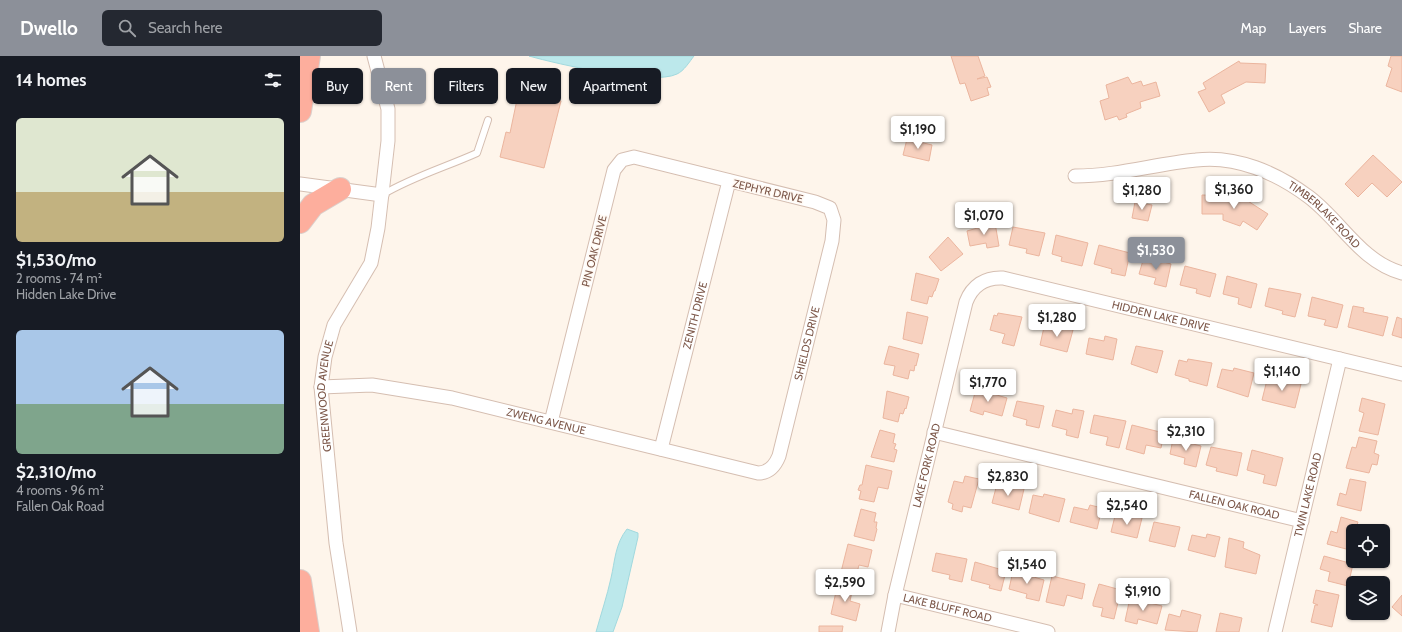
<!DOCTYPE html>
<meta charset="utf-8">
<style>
:root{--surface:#171b24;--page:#242831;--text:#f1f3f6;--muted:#9ea1a6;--accent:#8c9099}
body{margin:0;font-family:Cabin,sans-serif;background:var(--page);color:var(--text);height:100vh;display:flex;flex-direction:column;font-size:15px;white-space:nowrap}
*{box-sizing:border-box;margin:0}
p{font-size:13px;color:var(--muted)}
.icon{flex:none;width:22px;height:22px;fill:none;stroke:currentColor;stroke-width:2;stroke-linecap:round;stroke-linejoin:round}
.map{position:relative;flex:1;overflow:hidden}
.sheet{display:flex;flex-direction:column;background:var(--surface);width:300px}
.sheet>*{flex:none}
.top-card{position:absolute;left:12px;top:12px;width:380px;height:36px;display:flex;gap:8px}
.fabs{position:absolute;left:1046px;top:468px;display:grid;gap:8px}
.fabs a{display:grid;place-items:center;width:44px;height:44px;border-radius:6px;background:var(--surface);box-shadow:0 1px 3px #0004;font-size:20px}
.price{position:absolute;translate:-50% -34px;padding:0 9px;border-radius:4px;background:#fff;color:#222;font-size:13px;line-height:26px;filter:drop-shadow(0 1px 2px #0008)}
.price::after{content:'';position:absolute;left:50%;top:24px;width:12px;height:9px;margin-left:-6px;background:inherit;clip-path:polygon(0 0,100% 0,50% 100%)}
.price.on{background:var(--accent);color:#fff}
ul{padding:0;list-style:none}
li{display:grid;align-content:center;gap:8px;height:212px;padding:0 16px}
li span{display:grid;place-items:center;height:124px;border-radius:6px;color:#555}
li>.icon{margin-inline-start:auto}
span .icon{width:72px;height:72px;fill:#fffc;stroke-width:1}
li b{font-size:17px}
h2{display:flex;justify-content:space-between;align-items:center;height:48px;padding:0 16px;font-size:17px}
.tag{padding:0 14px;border-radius:6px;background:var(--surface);box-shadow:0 1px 3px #0004;font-size:14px;line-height:36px}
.tag.on{background:var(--accent);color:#fff}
header{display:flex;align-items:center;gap:24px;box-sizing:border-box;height:56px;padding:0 20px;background:var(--accent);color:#fff}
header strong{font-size:19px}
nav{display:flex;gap:22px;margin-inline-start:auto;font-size:14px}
.search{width:280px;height:36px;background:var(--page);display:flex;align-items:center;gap:10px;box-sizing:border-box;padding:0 14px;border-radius:6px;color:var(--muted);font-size:15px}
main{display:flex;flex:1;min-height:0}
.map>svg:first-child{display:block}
.water{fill:#bce8eb;stroke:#a1d9de}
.building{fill:#f7d1bf;stroke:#ebb59e}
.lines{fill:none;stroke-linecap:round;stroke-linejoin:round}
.lane-casing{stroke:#d5beb1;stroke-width:8}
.street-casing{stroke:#d5beb1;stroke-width:15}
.highway-casing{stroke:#dbd0cc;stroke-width:24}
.lane{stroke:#fff;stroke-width:6}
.street{stroke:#fff;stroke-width:13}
.highway{stroke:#fdae9d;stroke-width:22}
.labels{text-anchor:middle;stroke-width:3;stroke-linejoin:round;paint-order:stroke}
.street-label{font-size:11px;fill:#7d584a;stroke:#fff9f3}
</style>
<header>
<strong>Dwello</strong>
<div class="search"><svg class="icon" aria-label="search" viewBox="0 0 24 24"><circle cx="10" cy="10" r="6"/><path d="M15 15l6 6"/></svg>Search here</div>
<nav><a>Map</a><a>Layers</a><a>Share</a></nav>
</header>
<main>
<section class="sheet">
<h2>14 homes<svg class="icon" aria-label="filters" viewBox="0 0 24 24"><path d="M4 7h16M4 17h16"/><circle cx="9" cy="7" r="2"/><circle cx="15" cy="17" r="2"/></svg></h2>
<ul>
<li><span style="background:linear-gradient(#dfe7d0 60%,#c2b280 0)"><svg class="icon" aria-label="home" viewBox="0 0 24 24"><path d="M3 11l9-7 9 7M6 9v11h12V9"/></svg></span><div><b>$1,530/mo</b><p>2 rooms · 74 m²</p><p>Hidden Lake Drive</p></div></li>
<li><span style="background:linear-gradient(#a9c7e8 60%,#7fa58c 0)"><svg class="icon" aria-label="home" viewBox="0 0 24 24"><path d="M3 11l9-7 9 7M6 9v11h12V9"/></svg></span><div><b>$2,310/mo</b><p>4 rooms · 96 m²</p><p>Fallen Oak Road</p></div></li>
</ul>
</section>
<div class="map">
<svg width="1102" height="576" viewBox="0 0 1102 576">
<rect width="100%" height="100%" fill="#fef5eb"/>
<g class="water">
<path d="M229,0H394C390,5 384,15 377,18C353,30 257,8 229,0Z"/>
<path d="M327,473L338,477V481L322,551L313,576H296C301,558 307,540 311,522C315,505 315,488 327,473Z"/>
</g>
<g class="building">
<path d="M651,0H678L685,20L677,23L687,21L691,31L687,32L689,39L671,45L665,27L660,28Z"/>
<path d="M1091,0H1102V36L1086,30L1092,12L1088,10Z"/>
<path d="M939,5L940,7L966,8L965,27L946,26L921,39L925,47L909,56L898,36L906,33L903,27Z"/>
<path d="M828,21L832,28L841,25L843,30L856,26L860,40L840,46L841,52L826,58L827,61L819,64L817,60L805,64L800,45L809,42L806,29Z"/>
<path d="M219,34L261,45L244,112L200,101L206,76L210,77Z"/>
<path d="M607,83L632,89L629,105L603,99Z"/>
<path d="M1073,99L1102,126L1087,141L1072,127L1058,141L1045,128Z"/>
<path d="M902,139L940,140L968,158L957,174L943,165L940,170L923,164V158H902Z"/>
<path d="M835,146L852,149L848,165L832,162Z"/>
<path d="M695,167L699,190L687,192L686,187L670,190L667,175Z"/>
<path d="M713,171L745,177L739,200L726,197L727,193L709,189Z"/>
<path d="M756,179L788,187L782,210L761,205L762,201L752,198Z"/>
<path d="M648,181L663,198L641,215L629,201Z"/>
<path d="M799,189L830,197L825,220L811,217L812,213L794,208Z"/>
<path d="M844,201L871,208L866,231L854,228L856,222L839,218Z"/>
<path d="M885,210L916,218L910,241L896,237L897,233L880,229Z"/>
<path d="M616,217L639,223L635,235H634L632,241L629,240L627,248L611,244Z"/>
<path d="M927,220L957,228L951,252L938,248L939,242L923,238Z"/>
<path d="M969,232L1001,238L995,261L982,258L983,255L965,250Z"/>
<path d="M1012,241L1043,249L1037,272L1024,269L1026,264L1008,260Z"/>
<path d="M1053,250L1064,252L1063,256L1088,261L1083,280L1048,271Z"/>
<path d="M607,256L628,261L622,288L603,283Z"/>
<path d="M698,257L722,261L714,290L702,287L705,278L690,274L694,259L697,260Z"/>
<path d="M1097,261L1102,263V282L1092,279Z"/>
<path d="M760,270L773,274L767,296L740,289L744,271L753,274V271L759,272Z"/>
<path d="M805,280L817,283L813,304L786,298L789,282L804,285Z"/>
<path d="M589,290L619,298L616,310L615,309L614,315L610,314L608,323L593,319L595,310L584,308Z"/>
<path d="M836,290L863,295L857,317L831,308Z"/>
<path d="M888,303L912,307L907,330L889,325V323L875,319L879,304L887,306Z"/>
<path d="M934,312L954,317L948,341L917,331L922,313L933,315Z"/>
<path d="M968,320L1001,328L995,352L962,344Z"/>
<path d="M676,333L707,342L702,360L684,355L683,359L670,355Z"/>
<path d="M587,335L609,341L606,353L605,352L603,358L600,357L598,366L583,362Z"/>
<path d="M1062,342L1085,348L1078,379L1059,375L1064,357L1059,355Z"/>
<path d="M717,345L744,350L739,372L726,369L727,364L713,360Z"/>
<path d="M773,353L784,355L778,382L766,379L767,374L752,370L756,354L772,358Z"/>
<path d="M794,359L826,365L819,392L806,389L808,381L790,377Z"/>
<path d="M832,369L864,377L861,392L846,389L844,398L826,393Z"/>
<path d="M580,374L595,378L593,387L596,388L594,393L597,394L594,406L571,401Z"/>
<path d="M1059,381L1077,385L1074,397L1079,399L1077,409L1072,408L1069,417L1046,412L1052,391L1056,392Z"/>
<path d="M873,383L901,390L896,411L884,408L885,402L870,398Z"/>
<path d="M911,391L942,397L937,420L916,415L917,412L906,409Z"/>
<path d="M952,394L983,402L976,430L963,427L965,419L947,414Z"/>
<path d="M566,409L592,415L588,433L578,431L574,446L559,443L561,435L558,434L560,429H562Z"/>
<path d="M665,420L679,423L671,452L663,450L662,456L652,453L653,448L648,446L654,425L663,427Z"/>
<path d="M1050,423L1066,426L1061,455L1037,449L1040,437L1046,439Z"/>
<path d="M697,428L724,433L719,454L692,447Z"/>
<path d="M744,438L765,443L759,466L729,457L733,439L743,441Z"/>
<path d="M790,449L802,452L797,473L770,466L774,451L788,454Z"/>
<path d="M561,453L576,457L574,466H577L576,472L577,473L574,485L554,480Z"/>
<path d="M829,459L842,462L837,482L811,476L815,460L828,463Z"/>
<path d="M1041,461L1058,466L1055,475H1053L1050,494L1027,488L1031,475L1037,477Z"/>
<path d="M854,466L880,471L875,491L849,485Z"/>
<path d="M907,478L920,481L915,501L888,494L892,479L906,482Z"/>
<path d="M929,482L944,486L943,492L960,499L956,518L925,511Z"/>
<path d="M548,488L572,494L568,511L559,509L555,524L540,520Z"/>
<path d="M636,497L667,503L662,526L649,523L650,519L632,515Z"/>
<path d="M1024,500L1053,508L1048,530L1028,525L1030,516L1020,513Z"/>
<path d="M675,506L706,515L701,535L689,532L690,529L671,524Z"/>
<path d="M713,515L744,524L739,545L726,542L727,538L709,533Z"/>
<path d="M752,520L785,528L782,543L767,539L764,550L746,546Z"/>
<path d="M538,527L553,531L550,545L560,548L556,565L531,558Z"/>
<path d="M799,528L821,534L814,563L801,560L803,552L793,550V547Z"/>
<path d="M1016,534L1039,539L1032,571L1011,566L1015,549H1018L1013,547Z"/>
<path d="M1102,539V560L1092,551Z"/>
<path d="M830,542L862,550L857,568L838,563L837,568L825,565Z"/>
<path d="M882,554L901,559L897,576L865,574L869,558L880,561Z"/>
<path d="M920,557L942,562L939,576H916Z"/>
<path d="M519,570H543L542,576H519Z"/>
</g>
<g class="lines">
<defs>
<path id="lane" d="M82,139C112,121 146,111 177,97L188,64"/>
<g id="street">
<path id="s1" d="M775,120C817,120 855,108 896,104C936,99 977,117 1009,141C1042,166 1060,205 1102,217"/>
<path d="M0,128L82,139"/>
<path id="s2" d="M21,331L72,329L152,342L458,417C469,417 475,410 479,400L532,185L534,164L530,152L515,146L334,101L322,104L314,114L251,366"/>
<path id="s3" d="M634,376L1002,465"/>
<path id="s4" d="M361,393L429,125"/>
<path id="s5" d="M595,539L748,576"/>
<path id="s6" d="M50,576L36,487L21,331L25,301L34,269L71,207L78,172L88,85V53L74,0"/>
<path id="s7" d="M588,576L595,539L666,246C672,230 685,221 703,222L1102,318"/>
<path id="s8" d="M975,576L1040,303"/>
</g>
<g id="highway">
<path d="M0,55L9,0"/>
<path d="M0,166L13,149L40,133"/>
<path d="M0,525L8,576"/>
</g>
</defs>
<use href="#lane" class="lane-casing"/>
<use href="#street" class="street-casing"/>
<use href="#highway" class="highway-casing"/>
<use href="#lane" class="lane"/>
<use href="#street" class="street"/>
<use href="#highway" class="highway"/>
</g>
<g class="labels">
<g class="street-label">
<text transform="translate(468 135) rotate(13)" y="4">ZEPHYR DRIVE</text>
<text dy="4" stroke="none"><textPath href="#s1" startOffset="267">TIMBERLAKE ROAD</textPath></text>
<text transform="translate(294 195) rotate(-76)" y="4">PIN OAK DRIVE</text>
<text dy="4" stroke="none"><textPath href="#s4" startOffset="138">ZENITH DRIVE</textPath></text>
<text dy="4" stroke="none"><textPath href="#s7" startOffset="549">HIDDEN LAKE DRIVE</textPath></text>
<text dy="4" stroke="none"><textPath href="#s2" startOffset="592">SHIELDS DRIVE</textPath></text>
<text dy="4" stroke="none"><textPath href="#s6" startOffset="238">GREENWOOD AVENUE</textPath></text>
<text dy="4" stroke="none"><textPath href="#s2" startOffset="229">ZWENG AVENUE</textPath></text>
<text dy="4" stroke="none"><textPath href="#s7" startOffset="171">LAKE FORK ROAD</textPath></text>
<text dy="4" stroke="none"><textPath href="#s8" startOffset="141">TWIN LAKE ROAD</textPath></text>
<text dy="4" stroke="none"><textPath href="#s3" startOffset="309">FALLEN OAK ROAD</textPath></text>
<text dy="4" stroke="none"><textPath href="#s5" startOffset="54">LAKE BLUFF ROAD</textPath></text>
</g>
</g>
</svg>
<div class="fabs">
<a><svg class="icon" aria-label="locate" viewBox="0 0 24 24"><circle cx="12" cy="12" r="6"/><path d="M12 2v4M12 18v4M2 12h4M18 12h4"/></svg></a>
<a><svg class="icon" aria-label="layers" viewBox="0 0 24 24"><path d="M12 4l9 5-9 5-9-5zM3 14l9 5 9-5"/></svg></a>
</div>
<b class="price" style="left:618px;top:94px">$1,190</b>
<b class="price" style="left:934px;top:154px">$1,360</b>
<b class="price" style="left:842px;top:155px">$1,280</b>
<b class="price" style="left:684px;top:180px">$1,070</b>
<b class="price on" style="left:856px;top:215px">$1,530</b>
<b class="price" style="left:757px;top:282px">$1,280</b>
<b class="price" style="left:982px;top:336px">$1,140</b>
<b class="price" style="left:688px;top:347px">$1,770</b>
<b class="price" style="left:886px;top:396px">$2,310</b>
<b class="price" style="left:708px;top:441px">$2,830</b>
<b class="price" style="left:827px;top:470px">$2,540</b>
<b class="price" style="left:727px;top:529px">$1,540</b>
<b class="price" style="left:545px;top:547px">$2,590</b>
<b class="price" style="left:843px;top:556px">$1,910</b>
<div class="top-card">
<a class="tag">Buy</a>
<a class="tag on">Rent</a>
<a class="tag">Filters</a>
<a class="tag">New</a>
<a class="tag">Apartment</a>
</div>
</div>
</main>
